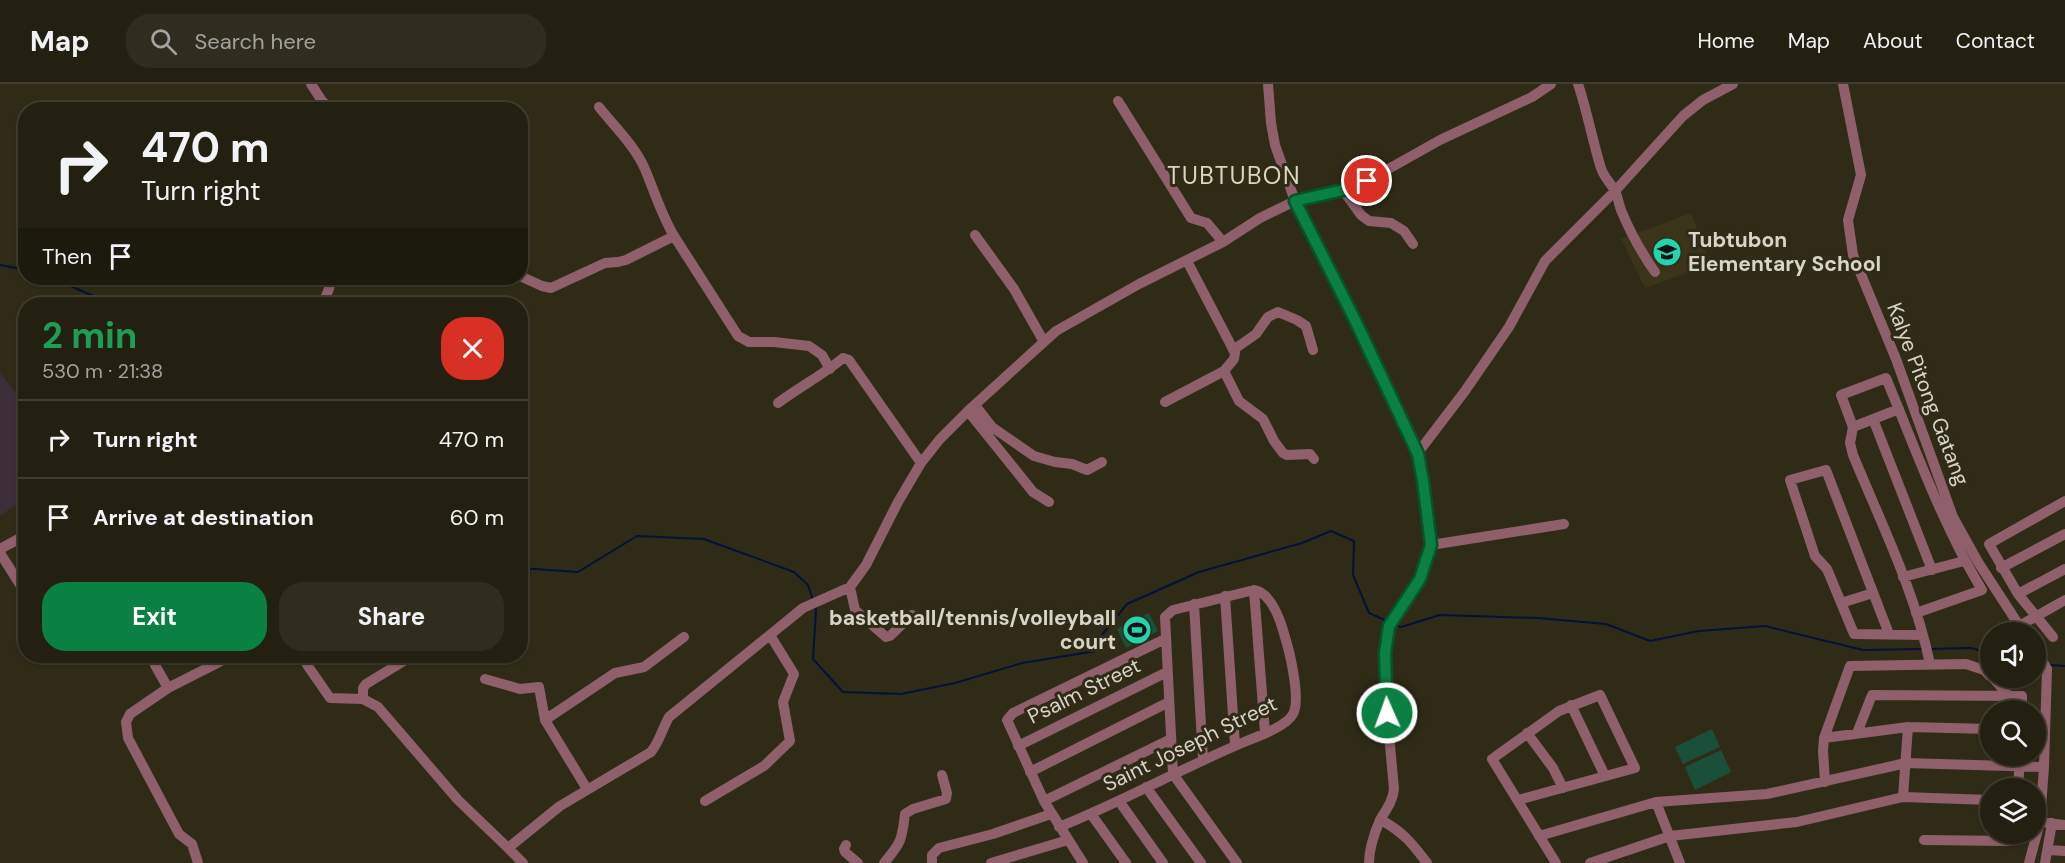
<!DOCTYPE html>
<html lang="en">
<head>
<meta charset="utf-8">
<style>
  :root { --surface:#242011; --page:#302d1f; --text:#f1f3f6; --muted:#a3a39f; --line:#413e31; --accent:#0b8043 }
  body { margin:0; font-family:"DM Sans",sans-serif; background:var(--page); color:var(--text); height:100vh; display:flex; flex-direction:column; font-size:22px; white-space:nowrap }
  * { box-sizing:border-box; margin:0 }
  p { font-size:20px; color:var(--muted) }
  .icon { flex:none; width:33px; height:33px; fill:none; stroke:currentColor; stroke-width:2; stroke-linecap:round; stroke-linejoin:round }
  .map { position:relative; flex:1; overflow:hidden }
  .sheet { position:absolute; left:18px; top:213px; width:510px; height:366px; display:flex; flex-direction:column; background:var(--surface); border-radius:24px; box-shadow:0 2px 4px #0004,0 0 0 2px var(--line) }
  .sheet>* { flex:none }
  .hud { position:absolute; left:18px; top:18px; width:510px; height:183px; border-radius:24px; box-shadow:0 2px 4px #0004,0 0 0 2px var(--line); background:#242011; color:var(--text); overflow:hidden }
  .controls { position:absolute; left:1980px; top:538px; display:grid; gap:12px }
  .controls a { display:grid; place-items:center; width:66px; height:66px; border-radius:50%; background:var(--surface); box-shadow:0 2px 4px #0004,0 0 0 2px var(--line); font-size:30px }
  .pin { position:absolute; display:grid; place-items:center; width:51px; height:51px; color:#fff; margin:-26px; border:3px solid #fff; border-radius:50%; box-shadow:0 2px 6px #0007 }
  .me { position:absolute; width:66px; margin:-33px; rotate:358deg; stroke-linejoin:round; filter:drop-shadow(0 0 4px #0008) }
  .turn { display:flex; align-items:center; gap:21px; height:126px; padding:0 24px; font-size:27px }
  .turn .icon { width:78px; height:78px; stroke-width:2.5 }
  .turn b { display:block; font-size:42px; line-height:51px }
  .then { display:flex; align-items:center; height:57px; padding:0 24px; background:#0003; gap:12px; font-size:22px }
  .round { display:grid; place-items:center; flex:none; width:63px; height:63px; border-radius:24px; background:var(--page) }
  .overview { display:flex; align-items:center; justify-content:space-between; height:102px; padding:0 24px }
  h1 { font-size:36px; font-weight:700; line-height:45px; color:#1e9e55 }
  .action { display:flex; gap:12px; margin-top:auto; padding:12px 24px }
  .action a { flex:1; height:69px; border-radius:24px; background:var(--accent); color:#fff; font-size:24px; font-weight:700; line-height:69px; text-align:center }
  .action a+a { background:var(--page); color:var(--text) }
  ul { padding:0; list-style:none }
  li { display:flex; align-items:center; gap:18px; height:78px; padding:0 24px; border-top:2px solid var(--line) }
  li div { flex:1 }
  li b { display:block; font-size:22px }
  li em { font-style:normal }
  header { display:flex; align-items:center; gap:36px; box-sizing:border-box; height:84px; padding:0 30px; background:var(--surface); border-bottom:2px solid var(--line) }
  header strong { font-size:28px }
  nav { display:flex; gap:33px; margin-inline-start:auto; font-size:21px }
  .search { width:420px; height:54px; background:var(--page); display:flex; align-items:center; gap:15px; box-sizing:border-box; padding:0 21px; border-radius:24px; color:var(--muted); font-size:22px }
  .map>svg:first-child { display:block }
  .industrial { fill:#3c2d39 }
  .built { fill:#3c341a }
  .green { fill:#1a4f3a }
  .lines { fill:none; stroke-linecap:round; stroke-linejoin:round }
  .stream { stroke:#021139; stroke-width:2 }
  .minor { stroke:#8f606c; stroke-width:10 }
  .route-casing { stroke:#07532c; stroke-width:15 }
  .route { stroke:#0b8043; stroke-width:10 }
  .labels { text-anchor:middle; stroke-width:6; stroke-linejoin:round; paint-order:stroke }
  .poi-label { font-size:21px; font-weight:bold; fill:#d8d4c8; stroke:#302b17; text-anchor:start }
  .street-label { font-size:21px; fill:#d8d4c8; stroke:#302b17 }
  .quarter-label { font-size:24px; letter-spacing:1.5px; fill:#ddd6be; stroke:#302b17 }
</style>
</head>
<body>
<header>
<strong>Map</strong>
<div class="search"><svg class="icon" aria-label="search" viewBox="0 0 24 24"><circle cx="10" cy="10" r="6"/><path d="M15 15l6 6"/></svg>Search here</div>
<nav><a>Home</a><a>Map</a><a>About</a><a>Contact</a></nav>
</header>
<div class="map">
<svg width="2065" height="779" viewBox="0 0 2065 779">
  <rect width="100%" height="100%" fill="#302b17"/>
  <path class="industrial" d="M0,289L26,321L25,414L0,432Z"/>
  <path class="built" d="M1691,129L1711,180L1645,204L1621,155Z"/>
  <path class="green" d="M1149,529L1158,547L1126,564L1117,545Z
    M1712,645L1720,663L1683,680L1675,663Z
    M1721,666L1731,688L1695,706L1685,683Z"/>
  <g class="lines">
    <path class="stream" d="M0,181L26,186
      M52,194L112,220
      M520,484L578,488L637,452L704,455L794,488L808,501L813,516
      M815,521L816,526L813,575L843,608L901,610L955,599L1022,579L1096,567L1102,551L1127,520L1199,488L1302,459L1331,447L1354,457L1353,491L1369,529L1387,537
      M1395,541L1401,543L1440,531L1538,534L1606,540L1650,557L1699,547L1765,542L1863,566L1923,565
      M1929,565L1971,564L1990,569
      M2050,581L2065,582"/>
    <path class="minor" d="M311,0L322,17L333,26
      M1268,0L1271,39L1275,61L1295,117L1354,234L1417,370L1423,397L1431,461L1420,495L1389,542L1385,569L1387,629L1394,705C1393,717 1386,726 1380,736C1374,750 1369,764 1369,779
      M1578,0C1587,27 1592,54 1600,81C1603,94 1611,98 1616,109C1618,114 1619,121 1621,126C1630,148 1641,168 1655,188
      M1843,0L1861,91L1848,136L1853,171L1896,275L1953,433L1978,478L2024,549
      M1118,17L1191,134L1207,139L1223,158
      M599,23C614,42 634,61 644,83C654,106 661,130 674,152
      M1343,106L1361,131L1369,137L1391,139L1404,147L1413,160
      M975,151L1014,205L1044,258
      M1187,177L1235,269L1234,275L1224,287L1239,317L1263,335L1274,357L1283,369L1287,371L1310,370L1314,375
      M520,192L542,202L551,204L605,179L618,178L626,176L674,152L738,252L749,258H774L809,262L822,271L830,285
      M323,220L333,194
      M1233,266L1256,250L1268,233L1278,228L1297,236L1306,242L1313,266
      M1165,318L1224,287
      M778,319C799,303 823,291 843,274L849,276L921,379
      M975,321L992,343L1034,372L1055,378L1072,380L1087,386L1102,378
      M968,327L1033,408L1049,418
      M1873,335L1932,486
      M1853,343L1899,325
      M1417,370L1465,307L1509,243L1545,177L1615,107L1683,32L1703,16L1733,0
      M1431,461L1564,440
      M0,465L26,451
      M0,469L26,510
      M2001,484L2065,450
      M1903,493L1964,477
      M850,503L855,526L886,553L890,552L912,531
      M1254,506L1265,649
      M2018,510L2065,485
      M1225,512L1235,661
      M1841,519L1873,509
      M1194,520L1203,675
      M1916,529L1982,506C1942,440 1916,366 1886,294L1841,311L1853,343L1850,359L1853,371C1881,439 1915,507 1930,580
      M2019,542L2065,516
      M1889,550L1826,386L1790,396L1815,472L1827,485L1854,550L1923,551
      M2053,553L2018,510L1989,460L2065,417
      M150,572L168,604
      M301,572L330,614L363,615L378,623L458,716L508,764
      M1993,594L2009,612
      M485,595L520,605L539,603L545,636L587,705
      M363,615V604L366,600L412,572
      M1571,621L1605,692
      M545,636L615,589L644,583L684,553
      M1527,649L1553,684L1563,704
      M1857,649L1872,611L2022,612V627
      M1824,654L1908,643L1990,645
      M1018,662L1167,588
      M1030,688L1169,618
      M1825,698L1823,667L1824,654L1850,582L1966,580L1984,586L1990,592
      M1146,703L1201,779
      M2018,705L2020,672
      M1903,713L1908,643
      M1518,716L1635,684L1600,611L1559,627L1492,675L1556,779
      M705,717L764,682L790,657L783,618L794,590L770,551
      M1044,717L1171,655
      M1119,717L1163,779
      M1656,718L1680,779
      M1091,730L1126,779
      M1381,736C1403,748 1412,759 1427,779
      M2047,739L2065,741
      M1059,743C1122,718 1180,685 1242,659C1256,653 1286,643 1293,630C1301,616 1290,569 1285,553C1281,538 1272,509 1254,506L1173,526L1165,533L1173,690L1237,779
      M1539,752L1656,718L1767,710L1906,679L2044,683
      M1924,756L2009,757L2011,750
      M846,761L844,765L845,768L858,779
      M2048,766L2065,767
      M198,779L192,760L179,750L128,654L126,638L130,630L168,604L231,572
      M523,779L508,764L560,722L651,668C660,657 662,645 669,633L803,524L850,503L866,481L898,418L921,379L940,355L968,327L1056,247L1139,200L1223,158L1260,134L1295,117L1343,106L1367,97L1440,56L1532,13L1551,0
      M884,779C901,759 902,756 905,730L913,725L946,715L947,709L942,691
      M932,779V771L939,764L993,750L1051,730
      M991,779L1068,756
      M1083,779L1044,717L1007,636L1013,629L1165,555
      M1590,779L1670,752L1797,738L1903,713L1990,716
      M2029,779L2040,738L2044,683L2047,585L2036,566
      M2045,779L2052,739"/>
  </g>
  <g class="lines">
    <g class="route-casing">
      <path id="route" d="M1367,97L1343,106L1295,117L1354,234L1418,370L1423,397L1431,461L1420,495L1389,542L1385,569L1387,629"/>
    </g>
    <use href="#route" class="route"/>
  </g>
  <defs>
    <g id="school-disc" transform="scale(1.5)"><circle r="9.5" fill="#21d5af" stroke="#302b17"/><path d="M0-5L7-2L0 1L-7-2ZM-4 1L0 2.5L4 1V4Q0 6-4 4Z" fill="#111"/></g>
    <g id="stadium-disc" transform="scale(1.5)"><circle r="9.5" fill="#21d5af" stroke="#302b17"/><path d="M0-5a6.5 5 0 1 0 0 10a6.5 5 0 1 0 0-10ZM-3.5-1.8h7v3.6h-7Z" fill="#111"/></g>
  </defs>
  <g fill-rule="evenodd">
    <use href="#school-disc" x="1667" y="168"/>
    <use href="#stadium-disc" x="1137" y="546"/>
  </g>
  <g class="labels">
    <g class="poi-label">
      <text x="1688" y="163">Tubtubon<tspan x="1688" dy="24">Elementary School</tspan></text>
      <text x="1116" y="541" text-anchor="end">basketball/tennis/volleyball<tspan x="1116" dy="24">court</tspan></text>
    </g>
    <g class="street-label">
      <text transform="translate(1928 310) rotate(69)" y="7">Kalye Pitong Gatang</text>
      <text transform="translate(1084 607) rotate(-26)" y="7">Psalm Street</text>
      <text transform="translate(1190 660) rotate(-26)" y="7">Saint Joseph Street</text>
    </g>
    <g class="quarter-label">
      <text x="1234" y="100">TUBTUBON</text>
    </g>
  </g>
</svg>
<div class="controls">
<a><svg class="icon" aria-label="sound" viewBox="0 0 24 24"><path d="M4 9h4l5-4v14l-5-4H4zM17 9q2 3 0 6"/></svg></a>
<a><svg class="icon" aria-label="search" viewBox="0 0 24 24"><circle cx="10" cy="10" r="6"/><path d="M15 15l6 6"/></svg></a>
<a><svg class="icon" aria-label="layers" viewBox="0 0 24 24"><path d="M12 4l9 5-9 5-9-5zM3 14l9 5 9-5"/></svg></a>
</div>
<div class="pin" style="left:1367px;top:97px;background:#d93025"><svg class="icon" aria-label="arrive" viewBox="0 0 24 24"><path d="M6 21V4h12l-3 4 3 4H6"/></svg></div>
<svg class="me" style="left:1387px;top:629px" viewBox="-20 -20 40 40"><circle r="17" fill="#0b8043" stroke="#fff" stroke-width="3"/><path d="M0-11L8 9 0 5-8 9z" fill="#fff"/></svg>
<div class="hud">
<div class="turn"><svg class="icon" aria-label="right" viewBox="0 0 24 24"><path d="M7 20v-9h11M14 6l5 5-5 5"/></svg><div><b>470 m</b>Turn right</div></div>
<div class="then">Then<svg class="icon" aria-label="arrive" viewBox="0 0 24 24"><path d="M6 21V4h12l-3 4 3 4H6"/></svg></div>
</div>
<section class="sheet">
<div class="overview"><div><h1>2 min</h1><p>530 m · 21:38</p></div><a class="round" style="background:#d93025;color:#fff"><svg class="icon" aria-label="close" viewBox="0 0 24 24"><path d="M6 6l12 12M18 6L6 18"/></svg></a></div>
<ul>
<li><svg class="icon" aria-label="right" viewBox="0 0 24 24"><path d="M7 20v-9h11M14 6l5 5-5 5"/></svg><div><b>Turn right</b></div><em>470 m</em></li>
<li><svg class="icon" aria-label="arrive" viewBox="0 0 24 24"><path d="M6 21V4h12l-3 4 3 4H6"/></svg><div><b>Arrive at destination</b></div><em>60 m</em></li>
</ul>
<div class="action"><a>Exit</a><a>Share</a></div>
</section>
</div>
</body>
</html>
